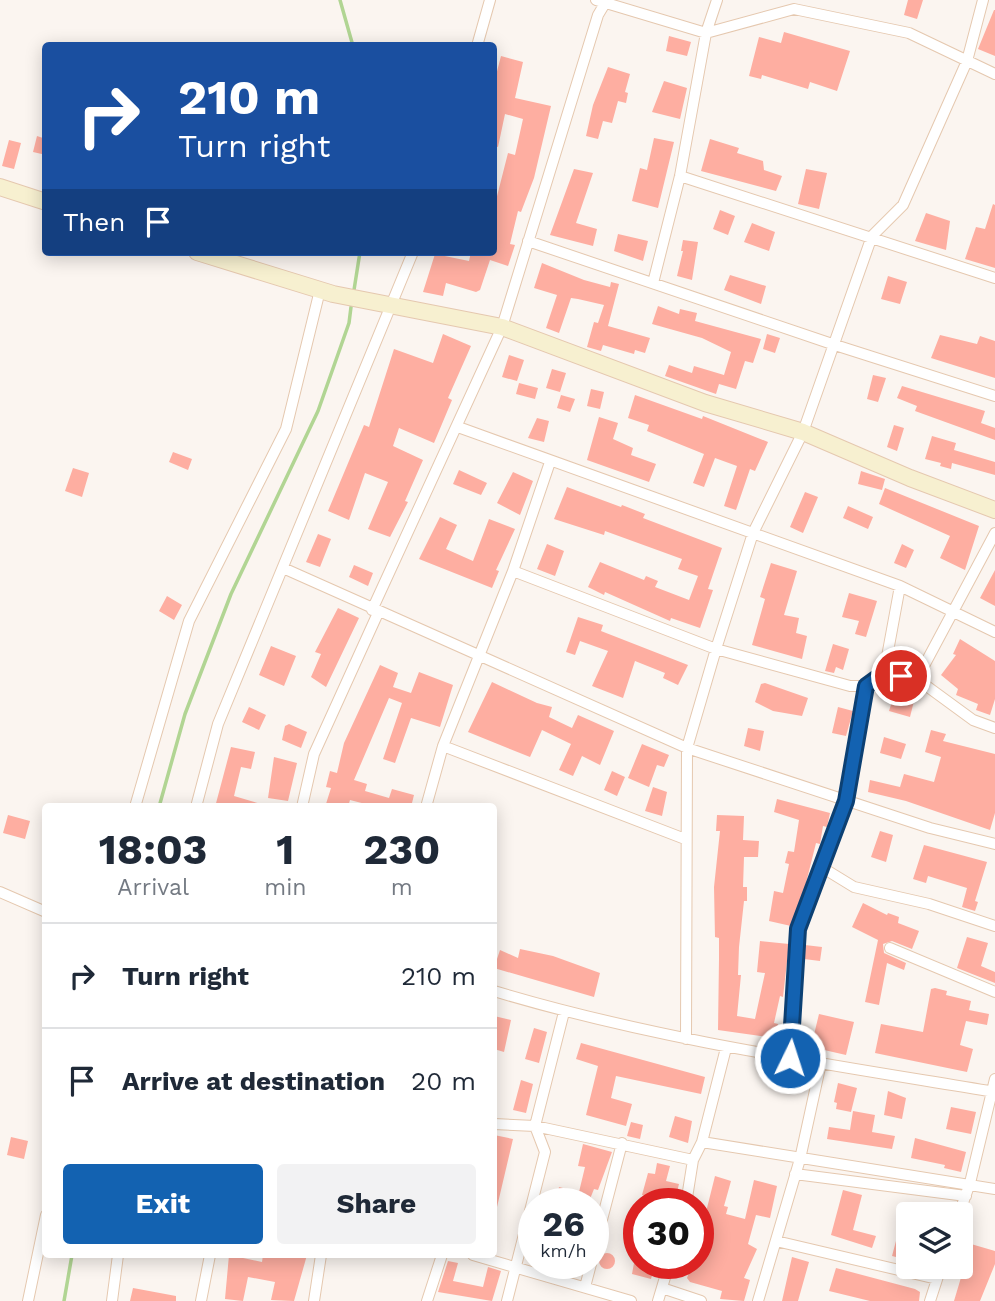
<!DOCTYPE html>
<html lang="en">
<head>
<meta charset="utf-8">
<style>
  :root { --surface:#fff; --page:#f2f2f3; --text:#1f2937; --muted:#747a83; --line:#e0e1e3; --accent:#1362b1 }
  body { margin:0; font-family:"Work Sans",sans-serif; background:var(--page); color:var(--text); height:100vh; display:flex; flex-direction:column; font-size:26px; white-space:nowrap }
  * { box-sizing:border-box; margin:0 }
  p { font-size:23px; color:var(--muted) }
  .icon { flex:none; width:38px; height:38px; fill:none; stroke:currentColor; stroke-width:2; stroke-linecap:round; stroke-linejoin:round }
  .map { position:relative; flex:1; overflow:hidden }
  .details { position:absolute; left:42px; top:803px; width:455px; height:455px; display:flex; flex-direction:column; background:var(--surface); border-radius:7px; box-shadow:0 4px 18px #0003 }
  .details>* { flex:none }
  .top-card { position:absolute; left:42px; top:42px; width:455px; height:214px; border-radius:7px; box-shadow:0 4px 18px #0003; background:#1a4fa0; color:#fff; overflow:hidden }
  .tools { position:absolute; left:896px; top:1202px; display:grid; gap:14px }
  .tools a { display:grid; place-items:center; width:77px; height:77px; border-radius:7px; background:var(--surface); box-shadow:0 4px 18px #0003; font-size:35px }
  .speed { position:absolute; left:518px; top:1188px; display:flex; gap:14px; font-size:35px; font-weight:700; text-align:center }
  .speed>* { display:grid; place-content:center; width:91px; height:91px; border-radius:50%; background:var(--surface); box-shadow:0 4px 18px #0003; line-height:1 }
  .speed small { font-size:18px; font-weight:400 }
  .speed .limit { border:10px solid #d22; background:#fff; color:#111 }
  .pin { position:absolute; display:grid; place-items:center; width:60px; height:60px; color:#fff; margin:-30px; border:4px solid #fff; border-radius:50%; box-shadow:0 2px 7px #0007 }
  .me { position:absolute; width:77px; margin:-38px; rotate:4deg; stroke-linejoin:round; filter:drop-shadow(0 0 5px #0008) }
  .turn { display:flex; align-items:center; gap:24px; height:147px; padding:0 21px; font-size:32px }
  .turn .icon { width:91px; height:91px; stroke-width:2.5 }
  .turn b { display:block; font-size:49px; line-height:60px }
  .then { display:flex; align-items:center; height:66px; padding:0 21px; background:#0003; gap:14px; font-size:26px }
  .eta { display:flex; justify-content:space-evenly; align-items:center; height:119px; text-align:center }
  .eta b { font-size:42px; font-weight:700; line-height:49px }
  .primary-button { display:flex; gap:14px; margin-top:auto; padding:14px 21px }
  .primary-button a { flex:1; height:80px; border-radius:7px; background:var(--accent); color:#fff; font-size:28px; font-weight:700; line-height:80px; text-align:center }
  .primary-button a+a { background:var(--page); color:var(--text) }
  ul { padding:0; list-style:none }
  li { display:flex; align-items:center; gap:21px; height:105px; padding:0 21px; border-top:2px solid var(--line) }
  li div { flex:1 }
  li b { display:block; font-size:26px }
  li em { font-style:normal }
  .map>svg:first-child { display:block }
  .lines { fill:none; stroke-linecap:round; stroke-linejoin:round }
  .stream { stroke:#b1d593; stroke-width:3.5 }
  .building { fill:#feaea1 }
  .street-casing { stroke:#e5c8af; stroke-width:12 }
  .secondary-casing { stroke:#e5c8af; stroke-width:18 }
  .street { stroke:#fff; stroke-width:10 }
  .secondary { stroke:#f7f0d0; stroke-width:16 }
  .route-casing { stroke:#0c4073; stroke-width:18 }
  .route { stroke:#1362b1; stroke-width:12 }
</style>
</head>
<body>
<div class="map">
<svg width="995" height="1301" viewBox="0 0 995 1301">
  <rect width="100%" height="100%" fill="#fbf5f0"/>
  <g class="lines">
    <path class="stream" d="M340,0L353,46
      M354,290L360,252
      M159,807L185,714L231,594L318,411L349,323L351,307
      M64,1301L72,1255"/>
  </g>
  <path class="building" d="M908,0H923L917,19L904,15Z
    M994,10H995V56L978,49Z
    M784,32L850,51L837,91L810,82L808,89L762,75L761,79L749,76L759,37L781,43Z
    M669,36L691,42L687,56L666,51Z
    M501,56L523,62L515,98L551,106L534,178L521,212L518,211L510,244L515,245L508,266L490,260L480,290L476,292L446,283L443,296L423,292L435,254L469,261L471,252H494V208L508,153L515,155L523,119L505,114L498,147L494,146V83Z
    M608,67L630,74L625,92L628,93L626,103L618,101L612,123L603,121L598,139L586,136L593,105Z
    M664,81L687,88L680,119L652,112Z
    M37,136L46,139V155L33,152Z
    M654,138L674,142L658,208L632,201L640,168L647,170Z
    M710,139L739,148L737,153L763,161L764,170L782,176L776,191L701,171Z
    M9,140L21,143L14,169L2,166Z
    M574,169L593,173L576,223L597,229L593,246L550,235Z
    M806,169L827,173L819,209L798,204Z
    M993,204L995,205V268L965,259L976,227L985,229Z
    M720,210L735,216L728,235L713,229Z
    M926,213L950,221L946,250L915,241Z
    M752,223L775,232L769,251L744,242Z
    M618,234L648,241L643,261L614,251Z
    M683,240L698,242L692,280L677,276L683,251H681Z
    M542,263L584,280L610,287L611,282L619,284L608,326L650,338L645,353L635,350L634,354L603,345L601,351L587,347L594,322L598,323L604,305L578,299L571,298L559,333L546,328L557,295L534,288Z
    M730,275L766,286L761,304L724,290Z
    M888,276L907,282L900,304L881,299Z
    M658,306L679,314L680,309L697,313L695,321L761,339L753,363L745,361L736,389L719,384L716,394L665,376L669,365L692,373L694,366L724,375L731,352L702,338L652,324Z
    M443,334L471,346L448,398L452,400L434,443L399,428L393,446L423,460L405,501L408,502L390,537L368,529L388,482L365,473L349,520L328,511L364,425L369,427L394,349L433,363Z
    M767,334L780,338L775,353L763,349Z
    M940,335L977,344L980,336L995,341V378L931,358Z
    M509,355L524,360L517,381L502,377Z
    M552,369L566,373L560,392L546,388Z
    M873,375L886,378L878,402L867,399Z
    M519,383L538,388L535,399L516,394Z
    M902,386L985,411L981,423L995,428V440L915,411L917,406L897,398Z
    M591,389L604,392L600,409L587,406Z
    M561,395L575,399L570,412L557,408Z
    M635,395L702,419L703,416L768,442L755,471L750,469L736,510L724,506L737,466L715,458L704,487L693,483L704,454L647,431L649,425L628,418Z
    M599,417L618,423L613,439L633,448L631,455L656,464L649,482L587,460Z
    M537,418L549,421L544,442L528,438Z
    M894,425L904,428L897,451L887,447Z
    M932,436L956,443L954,450L995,462V475L952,463L951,469L940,466L941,463L925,459Z
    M173,452L192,459L188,470L169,462Z
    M73,468L89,473L82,497L65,491Z
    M459,470L487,483L481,495L453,484Z
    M861,471L885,479L882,490L858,484Z
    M513,472L533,481L520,515L497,503Z
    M567,487L621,507L622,505L645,514L643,518L722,548L708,589L713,590L700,628L671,618L670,621L605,592L604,595L588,587L600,562L644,580L646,576L658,581L655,587L689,600L698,576L678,569L682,559L605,531L604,535L554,519Z
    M885,488L979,526L965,570L940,558L950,536L879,504Z
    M805,492L818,497L803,533L790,527Z
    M848,506L873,517L868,529L843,518Z
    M440,517L457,525L446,549L473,561L489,519L515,529L496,570L499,571L492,588L419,559Z
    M318,534L331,539L320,567L306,562Z
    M547,544L564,551L555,576L537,569Z
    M902,544L914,550L906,568L894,563Z
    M771,563L797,571L784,615L799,618L796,633L807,636L802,659L752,645L765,599L760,597Z
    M354,565L373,573L368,586L349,577Z
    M995,570V606L980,598Z
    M849,593L877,601L866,637L855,634L859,621L842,617Z
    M167,596L182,605L174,620L159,611Z
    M338,608L359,618L326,687L311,677L321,654L315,652Z
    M578,617L603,625L601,631L688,665L678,685L663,678L665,673L635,661L623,698L592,686L608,651L580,641L575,655L566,652Z
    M960,639L995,661V699L990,715L976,710L978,704L956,695L958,689L941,675L956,655L953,654Z
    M833,644L849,649L843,670L836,667L834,673L825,671Z
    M271,646L296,656L284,686L259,675Z
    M380,665L398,673L393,687L411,693L419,672L453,685L440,727L411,718L395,763L383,759L402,703L389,698L354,780L367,784L365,791L389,798L392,789L414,795L411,807H377L350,800L348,807H325L331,788L326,787L330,771L337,773L344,743Z
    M492,682L537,703L552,707L549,717L572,728L578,715L614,731L600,765L582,756L573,776L559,770L571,744L542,730L530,757L468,732Z
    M765,683L808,698L802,716L773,711L755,702L761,684Z
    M894,695L914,701L910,717L889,711Z
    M249,707L266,715L259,730L242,722Z
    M838,707L853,711L846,736L832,733Z
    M289,724L307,732L301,748L282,740L285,726Z
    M748,728L764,731L760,751L744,746Z
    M931,730L946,734L943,741L995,754V813L990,830L906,801L868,792L870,780L900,787L904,774L934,782L941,757L925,752Z
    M884,737L906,744L901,759L880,753Z
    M642,744L669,755L664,767L657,765L649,787L628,778Z
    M231,747L255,752L251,769L241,767L234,796L261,804V807H215Z
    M274,757L297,763L288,801L268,798Z
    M612,771L625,777L617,796L604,790Z
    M653,787L667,792L662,816L645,811Z
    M777,799L830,813L827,827L823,826L820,844L816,843L805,887L791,926L769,921L774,891L783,893L789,864L785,863L788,851L794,852L799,820L774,812Z
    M8,815L30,821L25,839L3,833Z
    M717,815L744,816L743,840L759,841L758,857H744L743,887H747V901H744L739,947L738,975H741L737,1016L755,1019L765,973L757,972L760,941L789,944L783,997L780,996L774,1023L778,1024L775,1038L718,1030L719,959V938L715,937L714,887L720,831H716Z
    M880,831L893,835L886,862L871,857Z
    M924,845L987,862L975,901L978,902L975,911L962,907L967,888L928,876L926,883L913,879Z
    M863,903L887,915L888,913L899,917L898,923L919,931L912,949L892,941L883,944L884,953L906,963L904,970L887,963L879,1005L865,1002L878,940L852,927Z
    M967,937L988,943L981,966L995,972V983L957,968Z
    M805,945L822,947L820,961L804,959Z
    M520,949L553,956L600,973L594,997L494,968L500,950L518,958Z
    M935,988L947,991L946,995L971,1001L969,1010L989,1014L987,1025L966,1021L960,1045L973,1049L967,1072L875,1053L881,1024L923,1032L931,989Z
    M819,1014L854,1022L846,1055L811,1047Z
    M494,1016L511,1020L504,1052L494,1049Z
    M534,1028L547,1032L539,1063L525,1059Z
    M581,1043L705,1077L701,1094L616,1076L611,1098L632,1104L626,1126L586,1115L598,1066L576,1059Z
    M521,1080L533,1084L526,1113L513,1110Z
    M838,1083L857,1088L851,1112L836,1109L837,1103L834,1102Z
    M888,1091L906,1098L902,1119L884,1115Z
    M951,1107L976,1112L971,1134L946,1129Z
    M853,1111L875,1115L872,1132L895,1136L892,1149L827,1139L829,1127L850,1130Z
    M675,1116L692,1121L688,1143L669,1137Z
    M631,1122L643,1125L640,1139L627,1136Z
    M494,1135L513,1139L497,1207L494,1206Z
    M11,1137L28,1141L24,1159L7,1155Z
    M915,1138L966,1152L961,1172L944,1168L945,1165L911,1158Z
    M583,1144L612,1152L598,1190L594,1189L588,1204L556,1201L559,1187L579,1192L585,1167L578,1166Z
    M657,1163L670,1166L666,1181L679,1184L676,1196L664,1193L662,1199L642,1195L648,1173L655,1174Z
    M715,1176L731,1181L724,1206L728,1207L726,1214L745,1219L754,1180L777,1186L770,1218L756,1215L748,1244L757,1249L744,1278L750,1280L744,1301L720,1299L722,1291L690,1282L687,1278L692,1264H698V1244Z
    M843,1190L862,1195L853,1230L876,1236L872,1248L831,1235Z
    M905,1207L908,1208V1260L892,1256Z
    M971,1244L995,1251V1264L980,1301H954Z
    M599 1261a8 8 0 1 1 16 0a8 8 0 1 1-16 0Z
    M229,1255L262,1262L263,1255H307L294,1301L271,1300L275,1282L248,1277L243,1301L225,1299Z
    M792,1257L809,1262L798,1301H782Z
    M448,1261L458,1263L453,1281L483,1287L488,1267L501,1271L492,1301L438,1292Z
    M634,1263L654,1268L651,1279L632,1274Z
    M836,1268L915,1289L920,1292L919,1301H870L829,1291Z
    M133,1288L176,1296V1301H130Z"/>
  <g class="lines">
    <g class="street-casing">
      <path id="street" d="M596,0L706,33L794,9L909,33L995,74
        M477,46L490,0
        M680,176L995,278
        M528,241L835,345L995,396
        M653,283L680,176L706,33L717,0
        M458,427L900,586L995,632
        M283,568L687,748L930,828L995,844
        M513,571L716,649L850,686H866L884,673L917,679L973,720L995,728
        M372,610L502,327L598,15L607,0
        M884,673L900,586
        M917,679L995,533
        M443,746L685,839
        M135,807L189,621L286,429L320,290
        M196,807L218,724L413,252
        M302,807L314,754L378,613
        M426,807L443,746L513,571L550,462
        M823,868L854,887L929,904L995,926
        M0,892L46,912
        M890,948L995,992
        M494,991C657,1040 827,1064 995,1092
        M686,1039L687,748L716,649L753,533L803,432L872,236L903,205L967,61L983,0
        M790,1058L798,929L846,801L866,686
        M494,1124L535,1126L693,1160
        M702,1142L995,1189
        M795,1174L966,1196
        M686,1204L693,1160L702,1142L726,1048
        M959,1214L970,1183L995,1079
        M776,1241L937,1279
        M593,1254L622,1143
        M473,1255L631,1301
        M585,1287L591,1264
        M662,1288L701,1301
        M28,1301L46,1215
        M112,1301L118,1255
        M201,1301L210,1255
        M314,1301L321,1255
        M427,1301L442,1255
        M507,1301L545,1152L535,1126L564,1012
        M658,1301L669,1264
        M758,1301L800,1159L821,1063
        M930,1301L941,1267"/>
    </g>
    <g class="secondary-casing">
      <path id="secondary" d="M0,187L46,202
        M197,252L333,294L502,327L705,403L803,432L910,478L995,510"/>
    </g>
    <use href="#street" class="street"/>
    <use href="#secondary" class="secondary"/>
  </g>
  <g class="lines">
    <g class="route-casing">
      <path id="route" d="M790,1058L798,929L846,801L866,686L884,673L901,676"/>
    </g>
    <use href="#route" class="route"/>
  </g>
</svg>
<div class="tools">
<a><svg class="icon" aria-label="layers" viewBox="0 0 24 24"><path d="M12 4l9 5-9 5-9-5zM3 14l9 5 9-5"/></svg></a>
</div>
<div class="speed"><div>26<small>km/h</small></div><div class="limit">30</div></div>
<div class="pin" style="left:901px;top:676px;background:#d93025"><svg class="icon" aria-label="arrive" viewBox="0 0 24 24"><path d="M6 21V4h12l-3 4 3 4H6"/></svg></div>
<svg class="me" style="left:790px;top:1058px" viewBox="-20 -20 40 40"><circle r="17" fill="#1362b1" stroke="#fff" stroke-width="3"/><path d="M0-11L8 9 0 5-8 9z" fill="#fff"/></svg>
<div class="top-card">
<div class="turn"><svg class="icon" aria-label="right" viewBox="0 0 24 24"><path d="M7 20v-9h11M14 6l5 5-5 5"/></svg><div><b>210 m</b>Turn right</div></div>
<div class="then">Then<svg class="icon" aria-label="arrive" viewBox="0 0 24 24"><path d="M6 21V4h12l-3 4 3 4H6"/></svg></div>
</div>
<section class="details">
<div class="eta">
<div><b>18:03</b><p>Arrival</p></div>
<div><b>1</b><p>min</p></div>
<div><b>230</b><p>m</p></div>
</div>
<ul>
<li><svg class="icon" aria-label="right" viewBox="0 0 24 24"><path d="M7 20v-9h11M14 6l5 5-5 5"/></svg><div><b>Turn right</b></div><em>210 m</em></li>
<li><svg class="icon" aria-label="arrive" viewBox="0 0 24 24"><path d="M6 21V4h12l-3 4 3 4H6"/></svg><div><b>Arrive at destination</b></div><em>20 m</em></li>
</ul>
<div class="primary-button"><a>Exit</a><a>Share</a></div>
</section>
</div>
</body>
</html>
